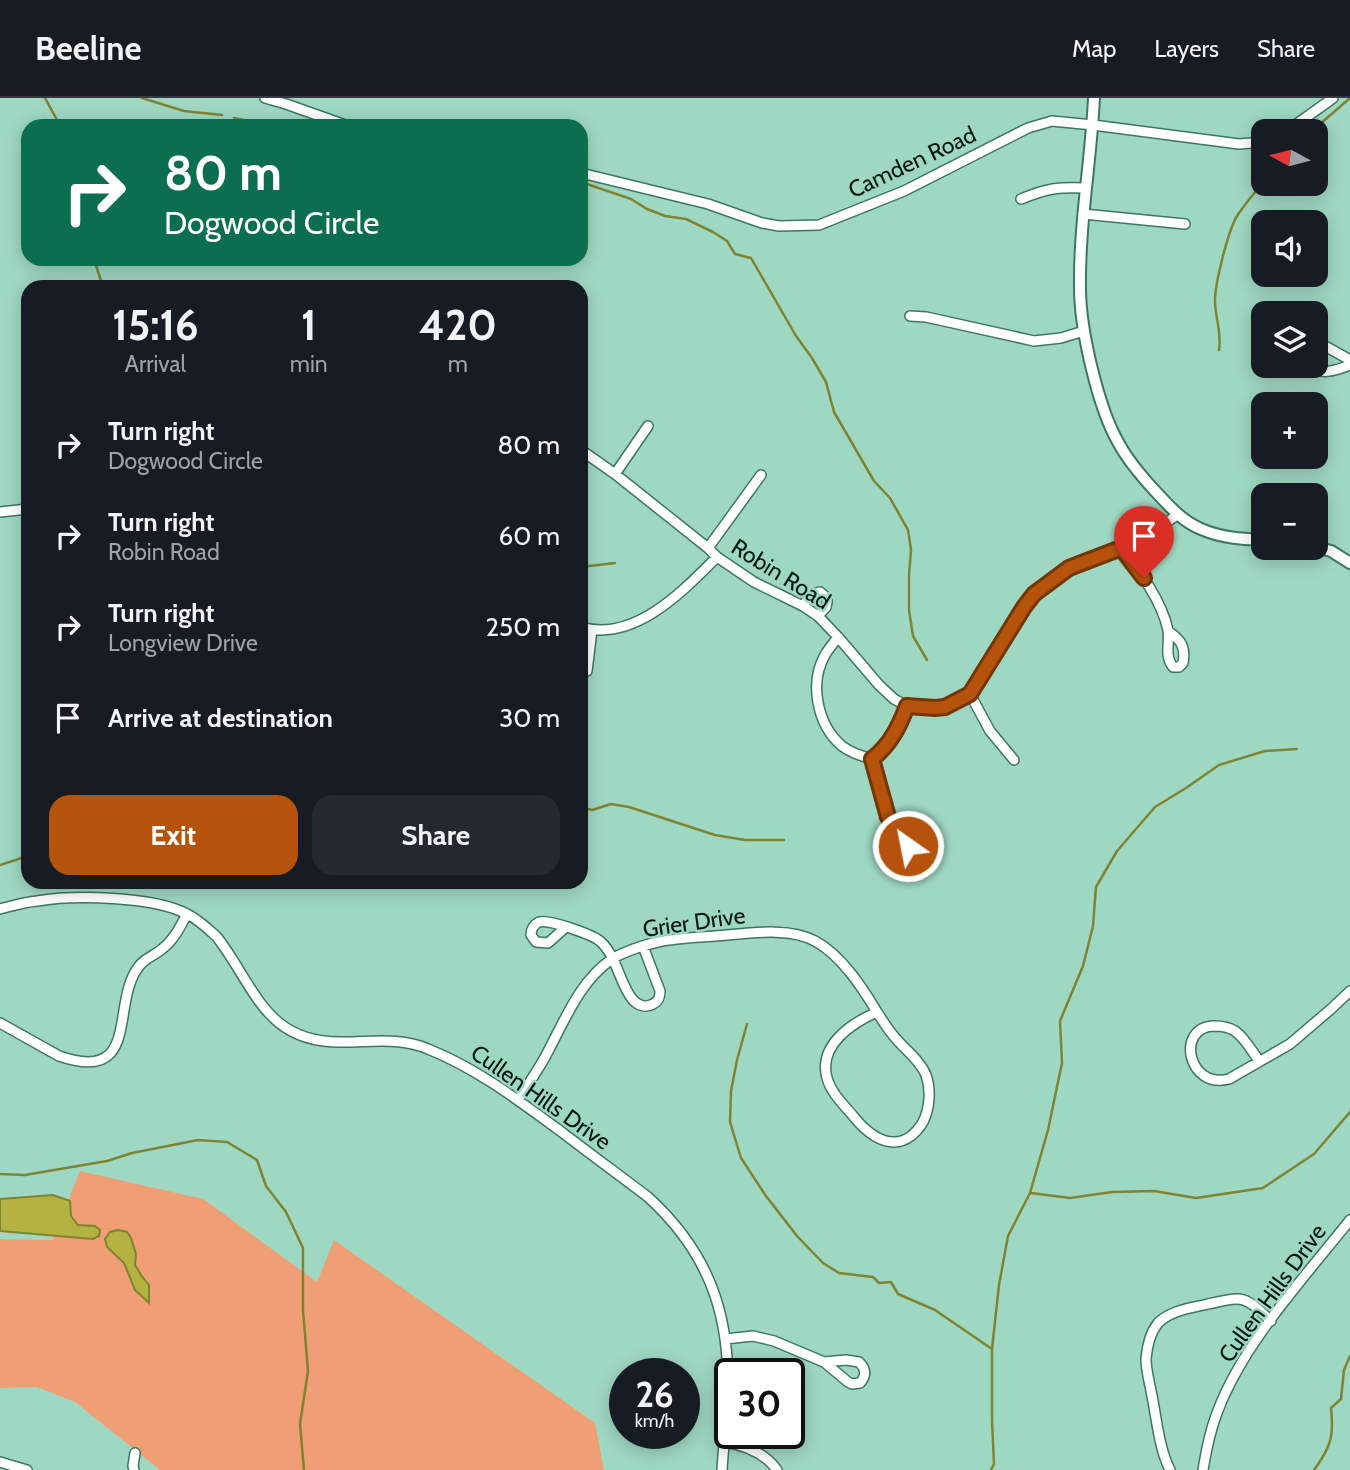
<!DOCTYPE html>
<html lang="en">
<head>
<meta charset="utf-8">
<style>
  :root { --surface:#171b24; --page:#242831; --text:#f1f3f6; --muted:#9ea1a6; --line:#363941; --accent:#b45309 }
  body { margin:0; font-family:Cabin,sans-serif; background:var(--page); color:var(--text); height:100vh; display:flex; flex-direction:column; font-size:26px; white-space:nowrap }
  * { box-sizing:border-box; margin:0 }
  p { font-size:23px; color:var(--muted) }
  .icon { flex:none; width:38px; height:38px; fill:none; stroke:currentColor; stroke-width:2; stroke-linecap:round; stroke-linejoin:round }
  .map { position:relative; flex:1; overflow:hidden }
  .sheet { position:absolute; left:21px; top:182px; width:567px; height:609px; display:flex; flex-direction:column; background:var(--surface); border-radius:21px; box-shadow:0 4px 18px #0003 }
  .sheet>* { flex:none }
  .top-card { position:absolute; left:21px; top:21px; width:567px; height:147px; border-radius:21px; box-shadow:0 4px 18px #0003; background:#0b6e4f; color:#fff; overflow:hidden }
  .needle { width:46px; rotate:277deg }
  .tools { position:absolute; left:1251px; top:21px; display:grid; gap:14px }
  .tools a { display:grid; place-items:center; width:77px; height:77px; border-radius:14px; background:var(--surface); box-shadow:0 4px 18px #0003; font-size:35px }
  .speed { position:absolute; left:609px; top:1260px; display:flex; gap:14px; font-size:35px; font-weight:700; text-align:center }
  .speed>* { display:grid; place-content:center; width:91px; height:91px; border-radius:50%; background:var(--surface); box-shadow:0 4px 18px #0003; line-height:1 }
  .speed small { font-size:18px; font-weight:400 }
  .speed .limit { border:4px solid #111; border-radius:10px; background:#fff; color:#111 }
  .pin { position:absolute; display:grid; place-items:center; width:60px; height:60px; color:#fff; margin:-72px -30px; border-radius:50% 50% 50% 0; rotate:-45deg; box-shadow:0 0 7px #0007 }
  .pin .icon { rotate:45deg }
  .me { position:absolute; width:77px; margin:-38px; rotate:327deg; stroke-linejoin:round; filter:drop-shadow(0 0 5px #0008) }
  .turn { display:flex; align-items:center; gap:24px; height:147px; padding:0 28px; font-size:32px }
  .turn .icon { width:91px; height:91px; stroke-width:2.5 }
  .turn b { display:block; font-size:49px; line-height:60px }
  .eta { display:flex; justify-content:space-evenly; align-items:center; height:119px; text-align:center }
  .eta b { font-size:42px; font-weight:800; line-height:49px }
  .action { display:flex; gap:14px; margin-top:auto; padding:14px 28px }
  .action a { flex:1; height:80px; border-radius:21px; background:var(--accent); color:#fff; font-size:28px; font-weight:800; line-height:80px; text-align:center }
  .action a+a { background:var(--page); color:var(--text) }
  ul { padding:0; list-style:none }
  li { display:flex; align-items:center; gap:21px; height:91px; padding:0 28px }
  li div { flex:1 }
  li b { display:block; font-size:26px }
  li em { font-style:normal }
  header { display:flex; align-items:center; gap:42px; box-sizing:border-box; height:98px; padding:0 35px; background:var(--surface); border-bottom:2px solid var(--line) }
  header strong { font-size:33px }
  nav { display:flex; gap:38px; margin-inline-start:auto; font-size:24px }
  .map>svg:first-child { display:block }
  .green { fill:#f09f75 }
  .water { fill:#b4b241; stroke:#7f8432; stroke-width:2 }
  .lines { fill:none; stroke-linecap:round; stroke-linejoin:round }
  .stream { stroke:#7f8432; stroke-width:2.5 }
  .minor-casing { stroke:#3f7662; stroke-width:12 }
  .major-casing { stroke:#3f7662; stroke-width:14 }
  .minor { stroke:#fff; stroke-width:9 }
  .major { stroke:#fff; stroke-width:10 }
  .route-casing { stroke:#753606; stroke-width:18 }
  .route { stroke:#b45309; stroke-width:12 }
  .labels { text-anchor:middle; stroke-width:5; stroke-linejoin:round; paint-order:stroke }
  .street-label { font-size:23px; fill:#021710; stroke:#9fd8c2 }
</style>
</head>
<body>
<header>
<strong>Beeline</strong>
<nav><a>Map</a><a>Layers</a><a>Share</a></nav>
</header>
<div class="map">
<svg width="1350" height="1372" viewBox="0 0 1350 1372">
  <rect width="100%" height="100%" fill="#9fd8c2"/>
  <path class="green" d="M80,1073L203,1101L317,1184L334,1142L595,1325L604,1372H160L75,1304L37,1289L0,1290V1141L52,1142Z"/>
  <path class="water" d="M53,1097L70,1103L71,1118L78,1127L95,1128L100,1132L99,1138L93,1141L0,1133V1101Z
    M118,1132L127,1134L131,1140L136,1156L135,1167L141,1177L149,1187V1205L135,1192L124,1165L107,1149L105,1141L110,1134Z"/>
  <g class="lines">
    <path class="stream" d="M45,0L57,22L59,28
      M142,0L184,13L222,17
      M234,20L272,28
      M1312,33L1350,0
      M581,84L631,101L647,111L665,118L686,121L713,134L727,143L735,156L751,160L796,238L812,260L826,284L834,314L874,383L890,400L908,432L911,452L909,477V512L913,538L927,562
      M94,161L103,189
      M1219,252C1222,235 1215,219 1215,203C1215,185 1228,133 1237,118C1245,106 1254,95 1264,84
      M581,469L615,465
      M581,709L592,712L611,706L629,709L715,737L745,742H784
      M0,767L28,758
      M747,926L737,962L731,993L730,1024L741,1060L766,1098L797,1138L823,1165L839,1175L873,1179L879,1185L891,1184L898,1196L935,1212L992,1251
      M0,1076L25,1077L107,1063L132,1055L198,1042L227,1044L257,1062L266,1088L286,1114L303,1150V1212L308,1273L300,1326L304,1372
      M1031,1095L1070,1100L1112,1094L1154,1093L1196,1100L1263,1090L1314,1056L1350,1014
      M991,1372L994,1366L992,1323V1251L999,1187L1008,1138L1030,1095L1048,1032L1062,965L1060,923L1083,868L1093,828L1096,789L1117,753L1155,709L1186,690L1219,667L1265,653L1297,651
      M1314,1372C1331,1349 1334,1338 1331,1310L1341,1301L1344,1272L1350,1258"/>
    <g class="minor-casing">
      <path id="minor" d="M265,0L286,6L348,28
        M1287,33L1333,0
        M581,75L708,106L762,125L779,128L819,127L904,93L1028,30L1052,23L1093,27L1239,46L1264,44
        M1021,101C1048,90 1057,89 1086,90
        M1083,116L1185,126
        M910,218L926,219L1034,243L1061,240L1084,233
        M1316,250L1325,248L1350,262
        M1310,268C1321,278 1337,272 1350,267
        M581,352L615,376L708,450L717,459L754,484L803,508L818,518L838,539L879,587L894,601L907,608L935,610L945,609L970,596L1024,509C1036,494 1052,479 1069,469C1085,461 1104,457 1121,450C1141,442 1160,430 1177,417
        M615,376L648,328
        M0,414L28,411
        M708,450L761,377
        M1121,450C1140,474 1161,501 1168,532C1170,545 1164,558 1173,569H1179L1183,565C1186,549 1181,542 1168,533
        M803,508C808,500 811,496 820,494L827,500V504L826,509L818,518
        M581,529C634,545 683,493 717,459
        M838,539C834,545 829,550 825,557C809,585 817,627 842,648C851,655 861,658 872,661C890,647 899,629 907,608
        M587,573L592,532
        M970,596L990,633L1014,662
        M872,661L888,719L908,749
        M0,811C12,808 24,804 37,803C74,797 153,798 187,816C198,821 208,831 217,839C256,890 265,946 344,944C372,944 401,939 428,951C476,970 518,1002 559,1032C589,1055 619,1077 648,1099C716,1161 733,1229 727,1318C725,1336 723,1354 722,1372
        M566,829L548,845L536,844L531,837C531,831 533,827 539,824C549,821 594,837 601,844C617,859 620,887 633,902C639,908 646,910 653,906C659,903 660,899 660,893L643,848
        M877,914C884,925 890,935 899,944C908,954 921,964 926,977C931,991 930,1010 923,1024C917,1034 907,1044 894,1044C878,1044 863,1030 854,1019C844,1007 831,995 827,980C818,947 852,925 877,914Z
        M0,925L59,958C143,987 109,903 140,867C146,860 155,857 162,851C174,842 180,829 187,816
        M1259,963C1252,953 1245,940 1235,933C1229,929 1221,928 1214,928C1175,929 1188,992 1229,981L1290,946L1331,911L1350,893
        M518,1002C527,988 536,975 544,961C563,927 578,884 612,861C625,853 647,846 662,843C679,840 698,839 715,838C745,836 788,828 815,843C841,857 862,889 877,914
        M725,1241L753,1238L774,1243L824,1264L848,1284L852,1286L860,1285C867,1277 866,1271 859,1264L846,1262L824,1264
        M724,1344C745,1347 764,1354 777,1372
        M0,1364L27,1372
        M134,1372L133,1368L135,1355
        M1170,1372C1159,1350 1157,1323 1152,1298C1150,1286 1146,1273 1146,1261C1147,1249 1150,1235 1158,1225C1171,1212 1192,1210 1208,1206C1245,1198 1243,1197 1271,1223
        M1203,1372C1206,1353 1210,1333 1217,1315C1243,1245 1304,1180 1350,1122"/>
    </g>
    <g class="major-casing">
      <path id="major" d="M1094,0C1091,63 1079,127 1080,190C1080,231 1098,309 1118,344C1128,363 1142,379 1156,394C1170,409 1182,423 1201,431C1221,440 1243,441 1264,442
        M1316,449L1331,453L1350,465"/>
    </g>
    <use href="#minor" class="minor"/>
    <use href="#major" class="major"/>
  </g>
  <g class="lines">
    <g class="route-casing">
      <path id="route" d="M908,748L888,719L872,661C890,647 899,629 907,608L935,610L945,609L970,596L1024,509L1034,496L1069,470L1121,450L1144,480"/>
    </g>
    <use href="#route" class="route"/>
  </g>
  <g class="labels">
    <g class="street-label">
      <text transform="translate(912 64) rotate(-25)" y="8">Camden Road</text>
      <text transform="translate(781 476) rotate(32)" y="8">Robin Road</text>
      <text transform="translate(694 824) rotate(-8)" y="8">Grier Drive</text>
      <text transform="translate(541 999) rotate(35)" y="8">Cullen Hills Drive</text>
      <text transform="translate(1272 1195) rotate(-54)" y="8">Cullen Hills Drive</text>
    </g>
  </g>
</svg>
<div class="tools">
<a><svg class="needle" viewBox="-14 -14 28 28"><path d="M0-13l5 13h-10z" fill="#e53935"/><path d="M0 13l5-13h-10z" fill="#9ea1a6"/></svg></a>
<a><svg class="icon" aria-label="sound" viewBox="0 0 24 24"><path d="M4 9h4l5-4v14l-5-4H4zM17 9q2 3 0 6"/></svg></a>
<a><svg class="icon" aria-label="layers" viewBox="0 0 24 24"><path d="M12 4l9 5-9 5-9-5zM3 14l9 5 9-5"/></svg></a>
<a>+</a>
<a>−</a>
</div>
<div class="speed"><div>26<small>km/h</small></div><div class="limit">30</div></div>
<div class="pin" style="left:1144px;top:480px;background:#d93025"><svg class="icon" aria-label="arrive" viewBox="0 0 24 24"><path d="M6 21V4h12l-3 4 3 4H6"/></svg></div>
<svg class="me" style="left:908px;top:748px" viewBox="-20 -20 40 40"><circle r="17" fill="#b45309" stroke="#fff" stroke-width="3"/><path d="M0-11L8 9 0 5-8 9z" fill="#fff"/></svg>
<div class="top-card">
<div class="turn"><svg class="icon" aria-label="right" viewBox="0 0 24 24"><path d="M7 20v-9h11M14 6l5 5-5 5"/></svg><div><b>80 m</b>Dogwood Circle</div></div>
</div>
<section class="sheet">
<div class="eta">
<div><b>15:16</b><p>Arrival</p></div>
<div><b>1</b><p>min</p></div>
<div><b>420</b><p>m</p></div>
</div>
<ul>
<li><svg class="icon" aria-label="right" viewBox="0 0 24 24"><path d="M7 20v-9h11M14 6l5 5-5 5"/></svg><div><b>Turn right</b><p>Dogwood Circle</p></div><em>80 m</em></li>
<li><svg class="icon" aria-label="right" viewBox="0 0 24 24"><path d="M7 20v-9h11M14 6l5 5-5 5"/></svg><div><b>Turn right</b><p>Robin Road</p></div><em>60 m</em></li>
<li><svg class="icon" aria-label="right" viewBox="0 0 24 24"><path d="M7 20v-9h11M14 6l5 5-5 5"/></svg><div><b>Turn right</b><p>Longview Drive</p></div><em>250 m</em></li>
<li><svg class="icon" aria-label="arrive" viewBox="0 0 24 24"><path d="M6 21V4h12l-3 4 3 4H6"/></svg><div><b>Arrive at destination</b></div><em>30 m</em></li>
</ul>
<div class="action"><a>Exit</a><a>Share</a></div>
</section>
</div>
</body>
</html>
